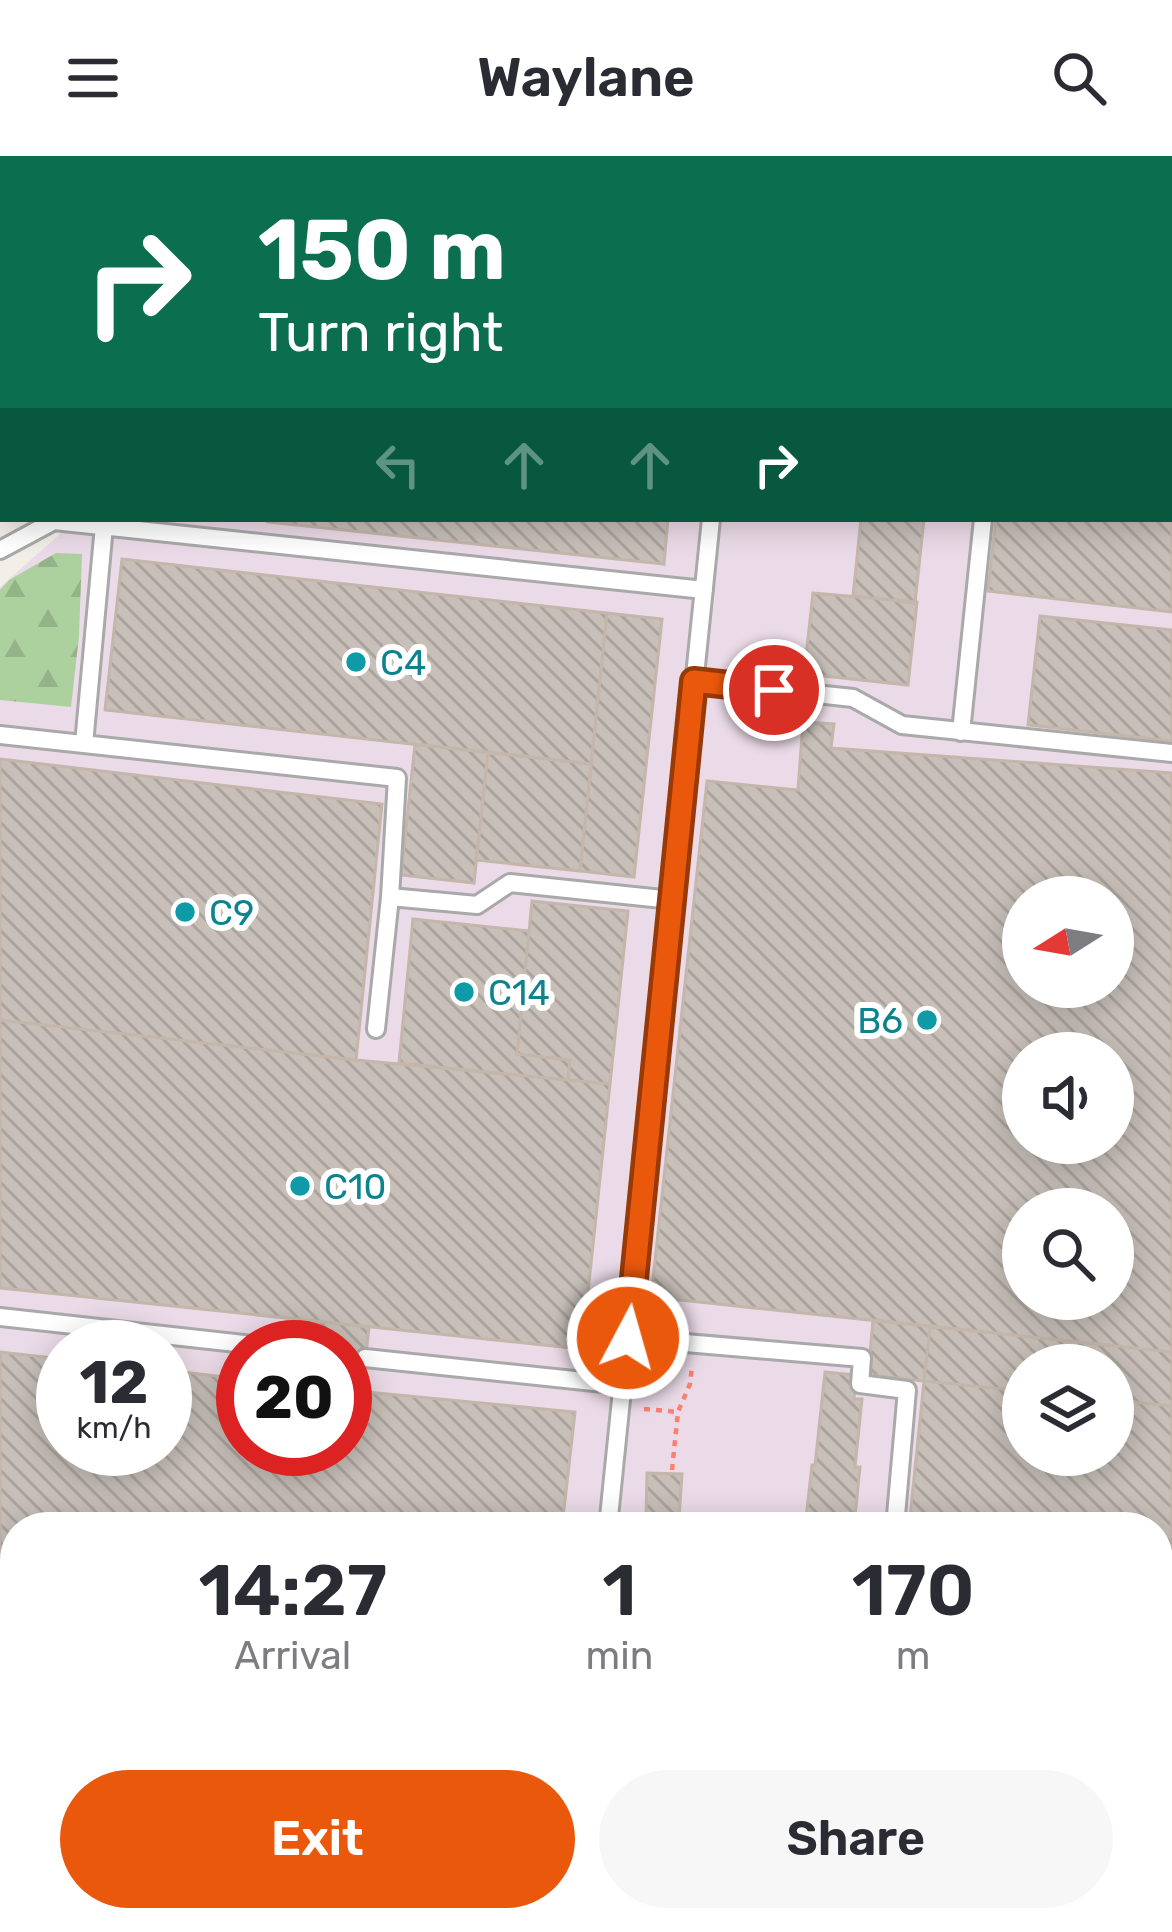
<!DOCTYPE html>
<html lang="en">
<head>
<meta charset="utf-8">
<style>
  :root { --surface:#fff; --page:#f7f7f7; --text:#2b2b33; --muted:#7c7c81; --accent:#ea580c }
  body { margin:0; font-family:Rubik,sans-serif; background:var(--page); color:var(--text); height:100vh; display:flex; flex-direction:column; font-size:45px; white-space:nowrap }
  * { box-sizing:border-box; margin:0 }
  p { font-size:39px; color:var(--muted) }
  .icon { flex:none; width:66px; height:66px; fill:none; stroke:currentColor; stroke-width:2; stroke-linecap:round; stroke-linejoin:round }
  .map { position:relative; flex:1; overflow:hidden }
  .panel { position:absolute; left:0px; top:1356px; width:1173px; height:420px; display:flex; flex-direction:column; background:var(--surface); border-radius:48px 48px 0 0; box-shadow:0 6px 30px #0003 }
  .panel>* { flex:none }
  .banner { position:absolute; left:0px; top:0px; width:1173px; height:366px; box-shadow:0 6px 30px #0003; background:#0b6e4f; color:#fff; overflow:hidden }
  .needle { width:78px; rotate:259deg }
  .tools { position:absolute; left:1002px; top:720px; display:grid; gap:24px }
  .tools a { display:grid; place-items:center; width:132px; height:132px; border-radius:50%; background:var(--surface); box-shadow:0 6px 30px #0003; font-size:60px }
  .speed { position:absolute; left:36px; top:1164px; display:flex; gap:24px; font-size:60px; font-weight:700; text-align:center }
  .speed>* { display:grid; place-content:center; width:156px; height:156px; border-radius:50%; background:var(--surface); box-shadow:0 6px 30px #0003; line-height:1 }
  .speed small { font-size:30px; font-weight:400 }
  .speed .limit { border:18px solid #d22; background:#fff; color:#111 }
  .pin { position:absolute; display:grid; place-items:center; width:102px; height:102px; color:#fff; margin:-51px; border:6px solid #fff; border-radius:50%; box-shadow:0 3px 12px #0007 }
  .me { position:absolute; width:132px; margin:-66px; rotate:6deg; stroke-linejoin:round; filter:drop-shadow(0 0 9px #0008) }
  .turn { display:flex; align-items:center; gap:42px; height:252px; padding:0 60px; font-size:54px }
  .turn .icon { width:156px; height:156px; stroke-width:2.5 }
  .turn b { display:block; font-size:84px; line-height:102px }
  .lanes { display:flex; align-items:center; height:114px; padding:0 60px; background:#0003; justify-content:center; gap:60px; direction:ltr }
  .lanes .off { opacity:.35 }
  .eta { display:flex; justify-content:space-evenly; align-items:center; height:204px; text-align:center }
  .eta b { font-size:72px; font-weight:600; line-height:84px }
  .primary-button { display:flex; gap:24px; margin-top:auto; padding:24px 60px }
  .primary-button a { flex:1; height:138px; border-radius:72px; background:var(--accent); color:#fff; font-size:48px; font-weight:600; line-height:138px; text-align:center }
  .primary-button a+a { background:var(--page); color:var(--text) }
  header { display:flex; justify-content:space-between; align-items:center; height:156px; padding:0 60px; background:var(--surface); font-size:54px; font-weight:600 }
  .map>svg:first-child { display:block }
  .industrial { fill:#ebdbe8; fill-rule:evenodd }
  .forest { fill:url(#forest-firs) }
  .building { fill:url(#building-back-hatch); stroke:#c4b6ab; stroke-width:3; fill-rule:evenodd }
  .lines { fill:none; stroke-linecap:round; stroke-linejoin:round }
  .service-casing { stroke:#a9a9a9; stroke-width:22 }
  .path { stroke:#fa8072; stroke-width:4.5; stroke-dasharray:6 6; stroke-linecap:butt }
  .service { stroke:#fff; stroke-width:16 }
  .route-casing { stroke:#983908; stroke-width:30 }
  .route { stroke:#ea580c; stroke-width:21 }
  .culture-dot { fill:#0f9aa8; stroke:#fff; stroke-width:4.5 }
  .labels { text-anchor:middle; stroke-width:12; stroke-linejoin:round; paint-order:stroke }
  .culture-label { font-size:36px; fill:#0d838f; stroke:#fff; text-anchor:start }
</style>
</head>
<body>
<header><svg class="icon" aria-label="menu" viewBox="0 0 24 24"><path d="M4 6h16M4 12h16M4 18h16"/></svg>Waylane<svg class="icon" aria-label="search" viewBox="0 0 24 24"><circle cx="10" cy="10" r="6"/><path d="M15 15l6 6"/></svg></header>
<div class="map">
<svg width="1172" height="1776" viewBox="0 0 1172 1776">
  <defs>
    <pattern id="forest-firs" width="22" height="20" patternUnits="userSpaceOnUse" patternTransform="scale(3)"><rect width="22" height="20" fill="#add19e"/><path d="M5 1l3.5 6h-7zM16 11l3.5 6h-7z" fill="#95b388"/></pattern>
    <pattern id="building-back-hatch" width="6" height="6" patternUnits="userSpaceOnUse" patternTransform="scale(3)"><rect width="6" height="6" fill="#c7bfb8"/><path d="M-1 5l2 2M0 0l6 6M5-1l2 2" fill="none" stroke="#aba49e"/></pattern>
  </defs>
  <rect width="100%" height="100%" fill="#f2efe9"/>
  <path class="industrial" d="M385,0H1172V1776H0V431L77,363H1170V3H383ZM1023,741H1113V831H1023ZM1023,897H1113V987H1023ZM1023,1053H1113V1143H1023ZM63,1191H165V1293H63ZM243,1191H345V1293H243ZM1023,1209H1113V1299H1023ZM15,1371H1158V1761H15Z"/>
  <path class="forest" d="M0,0H402L401,3H3V362L0,363Z
    M56,397L82,398L79,480L71,551L0,544V434L9,424Z"/>
  <path class="building" d="M450,0H707L706,3H449Z
    M772,0H1172V456L988,435L996,363H1170V3H772Z
    M269,363H668L664,408L268,366Z
    M861,363H924L915,447L853,440Z
    M122,403L607,457L591,608L105,554Z
    M813,437L917,446L908,529L804,518Z
    M607,457L662,463L634,721L580,715Z
    M1040,460L1172,474V585L1028,569Z
    M803,566L834,568L831,592L1172,617V1196L651,1141L707,625L798,634ZM1023,741H1113V831H1023ZM1023,897H1113V987H1023ZM1023,1053H1113V1143H1023Z
    M415,588L488,596L474,727L401,719Z
    M488,596L591,608L580,715L476,704Z
    M0,603L382,648L356,904L0,864Z
    M532,745L628,755L610,928L568,924L570,904L517,898Z
    M413,763L529,775L517,898L570,904L568,924L399,907Z
    M0,864L356,904L610,928L582,1193L0,1132Z
    M296,1163L369,1171L362,1235L345,1234V1191H293Z
    M873,1164L930,1170L924,1225L868,1219Z
    M930,1170L1172,1196V1250L1113,1244V1209H1023V1235L924,1225Z
    M0,1196L63,1203V1293H165V1214L243,1223V1293H345V1234L575,1256L562,1371H15V1466L0,1465Z
    M825,1216L856,1219L854,1243H862L855,1311H860L854,1371H805L812,1309H815Z
    M924,1225L1023,1235V1299H1113V1244L1172,1250V1402L1168,1401L1158,1503V1371H909Z
    M647,1317L682,1318L679,1363L646,1361Z
    M1170,1402H1172V1557L1158,1556V1510Z
    M0,1465L15,1466V1734L0,1727Z
    M75,1761H317L316,1776H108Z
    M356,1761H440L500,1768L499,1776H354Z
    M665,1761H772L770,1776H664Z
    M867,1761H1133L1131,1776H865Z"/>
  <g class="lines">
    <g class="service-casing">
      <path id="service" d="M748,3V0
        M0,394L54,365L704,434
        M694,525L853,542L902,569L1172,597
        M961,576L983,363
        M0,579L397,622L390,741
        M84,588L104,370
        M376,873L390,741L477,749L510,727L672,744
        M0,1161L272,1191
        M627,1182L862,1202L860,1228L907,1234L895,1371
        M365,1202L622,1229
        M608,1371L711,363
        M0,1750L15,1757
        M23,1761L55,1776
        M340,1776L342,1761
        M568,1776L570,1761
        M855,1776L856,1761"/>
    </g>
    <path class="path" d="M394,3L395,0
      M0,356L3,354
      M644,1253L678,1256
      M672,1314L678,1256L690,1228L692,1211"/>
    <use href="#service" class="service"/>
  </g>
  <g class="lines">
    <g class="route-casing">
      <path id="route" d="M628,1182L694,525L774,534"/>
    </g>
    <use href="#route" class="route"/>
  </g>
  <g class="culture-dot">
    <circle cx="356" cy="506" r="12"/>
    <circle cx="185" cy="756" r="12"/>
    <circle cx="464" cy="836" r="12"/>
    <circle cx="927" cy="864" r="12"/>
    <circle cx="300" cy="1030" r="12"/>
  </g>
  <g class="labels">
    <g class="culture-label">
      <text x="380" y="519">C4</text>
      <text x="209" y="769">C9</text>
      <text x="488" y="849">C14</text>
      <text x="903" y="877" text-anchor="end">B6</text>
      <text x="324" y="1043">C10</text>
    </g>
  </g>
</svg>
<div class="tools">
<a><svg class="needle" viewBox="-14 -14 28 28"><path d="M0-13l5 13h-10z" fill="#e53935"/><path d="M0 13l5-13h-10z" fill="#7c7c81"/></svg></a>
<a><svg class="icon" aria-label="sound" viewBox="0 0 24 24"><path d="M4 9h4l5-4v14l-5-4H4zM17 9q2 3 0 6"/></svg></a>
<a><svg class="icon" aria-label="search" viewBox="0 0 24 24"><circle cx="10" cy="10" r="6"/><path d="M15 15l6 6"/></svg></a>
<a><svg class="icon" aria-label="layers" viewBox="0 0 24 24"><path d="M12 4l9 5-9 5-9-5zM3 14l9 5 9-5"/></svg></a>
</div>
<div class="speed"><div>12<small>km/h</small></div><div class="limit">20</div></div>
<div class="pin" style="left:774px;top:534px;background:#d93025"><svg class="icon" aria-label="arrive" viewBox="0 0 24 24"><path d="M6 21V4h12l-3 4 3 4H6"/></svg></div>
<svg class="me" style="left:628px;top:1182px" viewBox="-20 -20 40 40"><circle r="17" fill="#ea580c" stroke="#fff" stroke-width="3"/><path d="M0-11L8 9 0 5-8 9z" fill="#fff"/></svg>
<div class="banner">
<div class="turn"><svg class="icon" aria-label="right" viewBox="0 0 24 24"><path d="M7 20v-9h11M14 6l5 5-5 5"/></svg><div><b>150 m</b>Turn right</div></div>
<div class="lanes"><svg class="icon off" aria-label="left" viewBox="0 0 24 24"><path d="M17 20v-9H6M10 6l-5 5 5 5"/></svg><svg class="icon off" aria-label="ahead" viewBox="0 0 24 24"><path d="M12 20V5M6 11l6-6 6 6"/></svg><svg class="icon off" aria-label="ahead" viewBox="0 0 24 24"><path d="M12 20V5M6 11l6-6 6 6"/></svg><svg class="icon" aria-label="right" viewBox="0 0 24 24"><path d="M7 20v-9h11M14 6l5 5-5 5"/></svg></div>
</div>
<section class="panel">
<div class="eta">
<div><b>14:27</b><p>Arrival</p></div>
<div><b>1</b><p>min</p></div>
<div><b>170</b><p>m</p></div>
</div>
<div class="primary-button"><a>Exit</a><a>Share</a></div>
</section>
</div>
</body>
</html>
